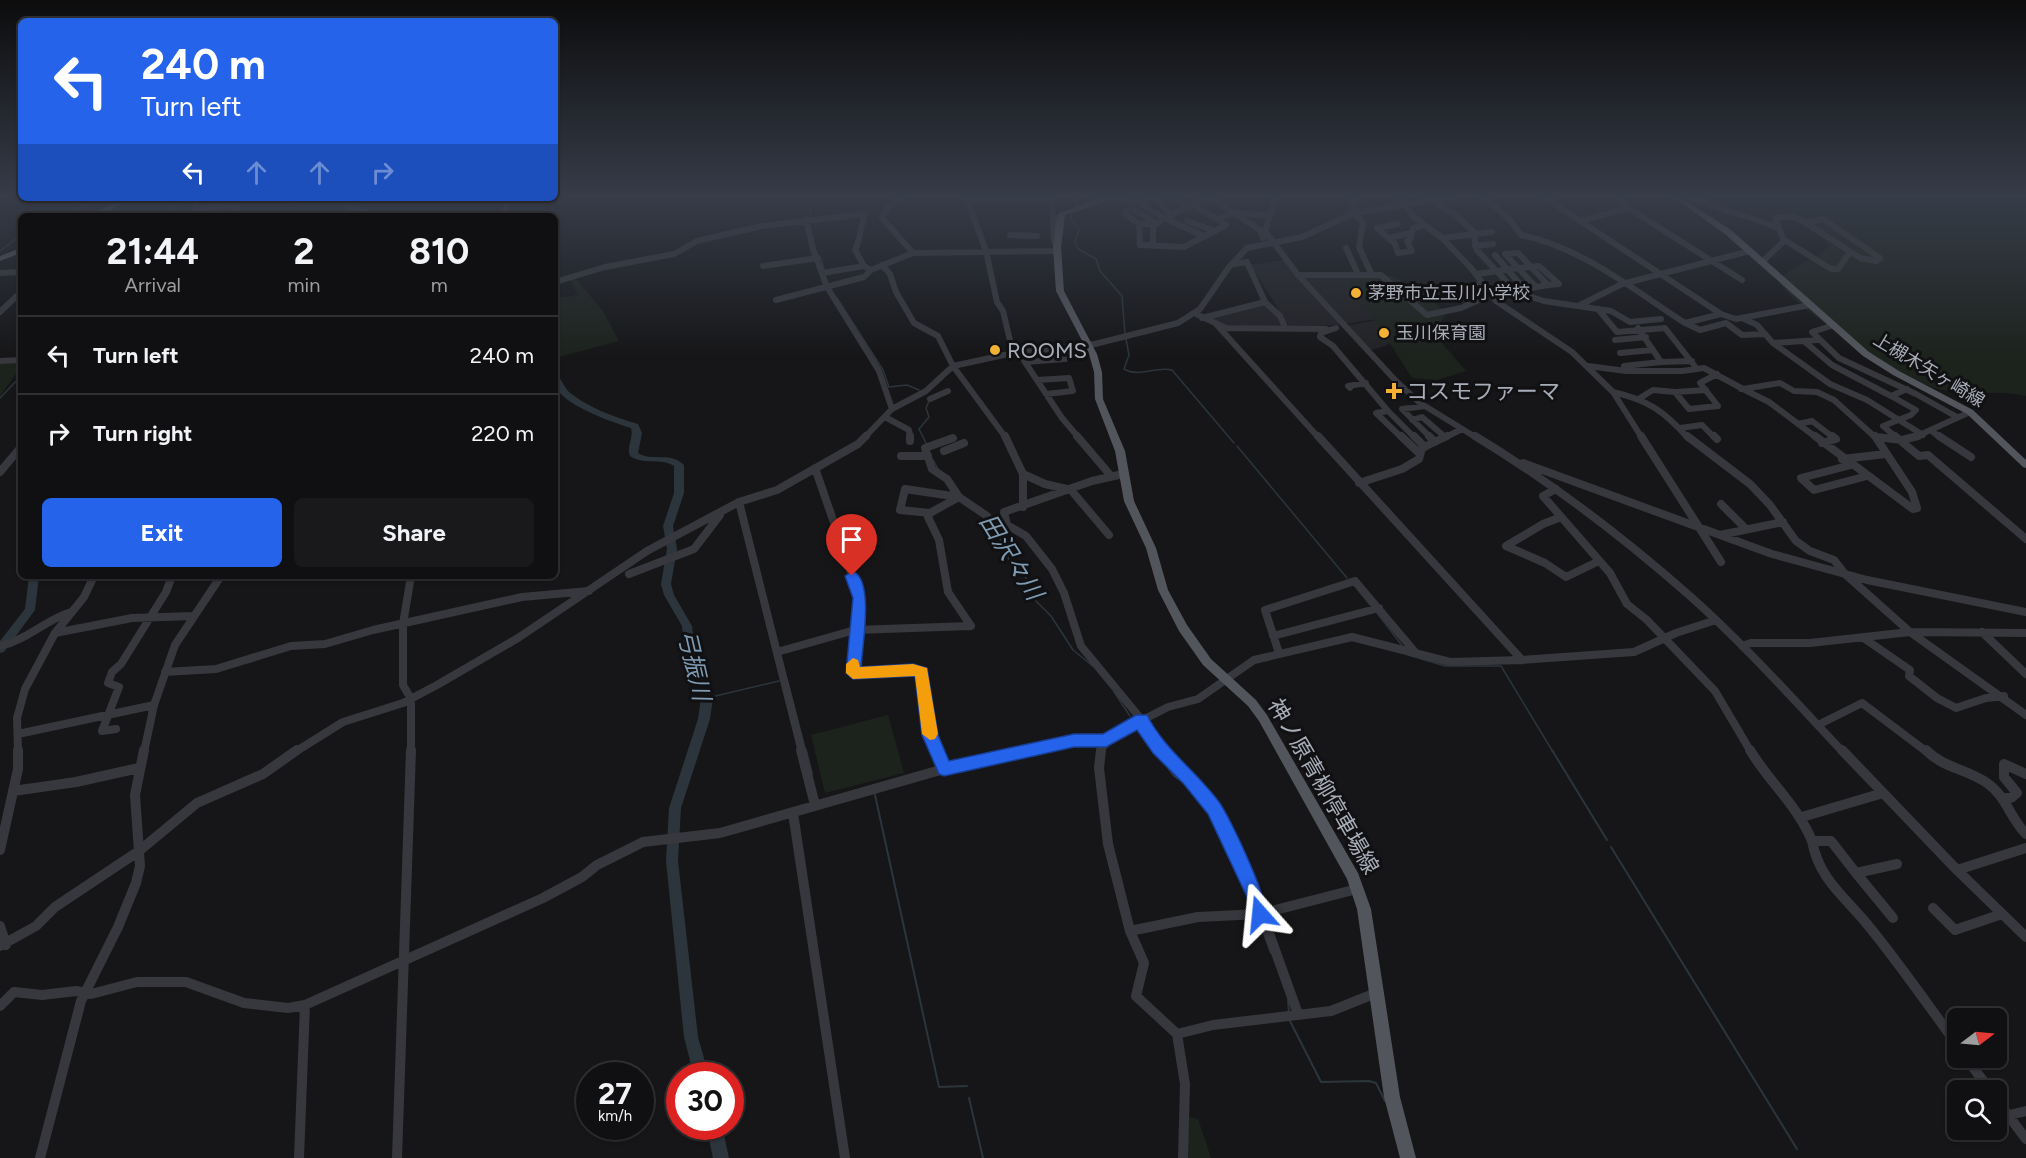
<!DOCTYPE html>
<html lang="en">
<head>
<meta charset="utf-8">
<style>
  :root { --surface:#101012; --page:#19191b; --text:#f1f3f6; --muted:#9c9d9f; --line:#303032; --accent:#2563eb }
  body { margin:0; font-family:Figtree,"Noto Sans JP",sans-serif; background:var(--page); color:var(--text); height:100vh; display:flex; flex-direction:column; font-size:22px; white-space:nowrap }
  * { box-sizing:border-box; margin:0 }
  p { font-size:20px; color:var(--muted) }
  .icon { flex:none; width:33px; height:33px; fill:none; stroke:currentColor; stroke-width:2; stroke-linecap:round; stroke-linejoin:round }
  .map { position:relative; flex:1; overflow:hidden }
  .sheet { position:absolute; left:18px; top:213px; width:540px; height:366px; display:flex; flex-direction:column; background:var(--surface); border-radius:9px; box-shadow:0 2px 4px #0004,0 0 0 2px var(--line) }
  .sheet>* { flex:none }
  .top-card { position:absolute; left:18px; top:18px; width:540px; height:183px; border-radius:9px; box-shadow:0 2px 4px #0004,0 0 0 2px var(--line); background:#2563eb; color:#fff; overflow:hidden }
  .needle { width:39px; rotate:74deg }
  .controls { position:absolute; left:1947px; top:1008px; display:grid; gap:12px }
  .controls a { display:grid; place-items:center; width:60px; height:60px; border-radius:9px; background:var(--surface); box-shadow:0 2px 4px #0004,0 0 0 2px var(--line); font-size:30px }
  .speed { position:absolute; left:576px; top:1062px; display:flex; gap:12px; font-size:30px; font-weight:700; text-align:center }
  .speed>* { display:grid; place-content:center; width:78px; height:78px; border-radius:50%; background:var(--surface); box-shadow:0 2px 4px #0004,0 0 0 2px var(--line); line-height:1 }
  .speed small { font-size:15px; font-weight:400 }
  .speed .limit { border:9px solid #d22; background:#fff; color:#111 }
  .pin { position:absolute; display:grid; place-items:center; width:51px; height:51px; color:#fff; margin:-62px -26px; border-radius:50% 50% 50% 0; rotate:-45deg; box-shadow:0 0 6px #0007 }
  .pin .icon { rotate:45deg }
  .me { position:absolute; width:66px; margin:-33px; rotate:342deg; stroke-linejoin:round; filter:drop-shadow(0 0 4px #0008) }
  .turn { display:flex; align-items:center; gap:21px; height:126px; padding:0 24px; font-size:27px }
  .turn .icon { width:78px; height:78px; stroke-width:2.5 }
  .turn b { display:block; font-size:42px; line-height:51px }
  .lanes { display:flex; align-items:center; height:57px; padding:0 24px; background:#0003; justify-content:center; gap:30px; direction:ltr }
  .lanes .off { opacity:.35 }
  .eta { display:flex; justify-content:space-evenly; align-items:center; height:102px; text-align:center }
  .eta b { font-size:36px; font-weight:700; line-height:42px }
  .primary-button { display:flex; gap:12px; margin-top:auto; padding:12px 24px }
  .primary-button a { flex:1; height:69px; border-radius:9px; background:var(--accent); color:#fff; font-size:24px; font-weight:700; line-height:69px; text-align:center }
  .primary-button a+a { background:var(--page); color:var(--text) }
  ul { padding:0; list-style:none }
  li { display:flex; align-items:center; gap:18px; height:78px; padding:0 24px; border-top:2px solid var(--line) }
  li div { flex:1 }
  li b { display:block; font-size:22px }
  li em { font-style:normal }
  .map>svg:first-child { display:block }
  .built { fill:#222225 }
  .green { fill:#1c231d }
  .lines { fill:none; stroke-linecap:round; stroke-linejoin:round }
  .stream-far1 { stroke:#2c353c; stroke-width:1.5 }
  .stream { stroke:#2c353c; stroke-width:2 }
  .river { fill:#2c353c; fill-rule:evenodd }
  .minor-far2 { stroke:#37383d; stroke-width:6 }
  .minor-far1 { stroke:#37383d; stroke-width:8 }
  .minor { stroke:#37383d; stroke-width:10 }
  .major { fill:#53555c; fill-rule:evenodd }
  .route { fill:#2563eb; stroke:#184099; stroke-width:1.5 }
  .slow { fill:#f59e0b }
  .poi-dot { fill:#f2b134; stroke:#111113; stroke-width:2 }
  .labels { text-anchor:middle; stroke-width:6; stroke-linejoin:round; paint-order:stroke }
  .far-poi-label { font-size:18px; fill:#a8adb8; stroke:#111113; text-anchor:start }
  .far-street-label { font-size:18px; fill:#a8adb8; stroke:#111113 }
  .poi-label { font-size:22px; fill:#a8adb8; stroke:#111113; text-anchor:start }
  .street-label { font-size:22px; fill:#a8adb8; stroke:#111113 }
  .water-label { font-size:24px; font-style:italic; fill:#7f9bb3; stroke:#111113 }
</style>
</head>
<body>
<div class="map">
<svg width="2026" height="1158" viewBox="0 0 2026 1158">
  <rect width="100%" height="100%" fill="#161618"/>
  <path class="built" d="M1578,195H1612L1623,206L1602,210Z
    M1283,260L1340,325L1289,327L1251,265Z
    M1373,275L1407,314L1345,324L1303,278Z
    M1267,303L1284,327L1222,325L1207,318Z
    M1419,312L1398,337L1385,346L1368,351L1345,326Z"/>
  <path class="green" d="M1660,195H2026V396C1996,389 1965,397 1935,388C1907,380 1785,304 1779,280C1789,268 1814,260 1828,247C1826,237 1819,233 1811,227C1763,186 1711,225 1660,195Z
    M134,198H184L191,216H98Z
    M289,198H375L359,209L384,211L390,216H300L303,208L288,202Z
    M1385,275L1395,277L1447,312L1437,329L1436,336L1466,371L1437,380L1412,378L1350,281Z
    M574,277L603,311L619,341L555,358V298L578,295L569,278Z
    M0,363H21V367L0,396Z
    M888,715L904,773L825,793L811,735Z
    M1189,1117L1198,1119L1211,1158H1185Z"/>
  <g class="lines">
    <path class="stream-far1" d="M1074,209L1079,198L1077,195
      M1072,213L1070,217L1079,230L1075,241L1078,249L1096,259L1100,271L1122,296L1125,334
      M67,216L95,198
      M162,216L171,206L168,198
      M810,217L811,195
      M0,251L21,235
      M821,259L824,269
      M837,298L883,370L889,387L907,385L919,390
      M1126,339L1129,355L1124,369C1140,378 1155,366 1172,370L1234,443
      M0,398L21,376
      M927,445L919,429L929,417L926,408L929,401
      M1237,446L1347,578
      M933,460L938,469
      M996,529L1009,560L1024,572L1031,596L1051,616L1073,650L1094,667
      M1353,584L1371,606
      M1377,613L1404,648
      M1408,655L1445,666H1501L1553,752
      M787,679L806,752
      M1114,692L1130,716
      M707,698L779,681
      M1151,744L1156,752"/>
    <path class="stream" d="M806,750L812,774
      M1155,750L1174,776L1189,786
      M1552,750L1607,840
      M875,795L939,1087L967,1086
      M1208,810L1213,819
      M1611,847L1797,1149
      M1258,918L1271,953
      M1288,1000L1289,1013
      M1290,1021L1321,1082L1369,1081L1376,1083L1385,1101
      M969,1098L983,1158"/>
    <path class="river" d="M345,198H353L351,204L385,216H373L354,210L358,216H350L343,204Z
      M555,375L558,376C562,381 565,388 569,392C589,408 614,417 638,424L642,433L638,453C652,462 670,451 684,465V493L673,526L677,549L671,584L674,595L692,626L697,669L713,698L710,719L681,808L678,861L698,1037L709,1076H694L684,1037L666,861L669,808L698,719L701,698L685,669L682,626L664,595L661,584L667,549L663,526L674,493V466C661,457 645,466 630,456C626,447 634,438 631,428C614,423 560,404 555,385C554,382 555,378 555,375Z
      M29,576H39L35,610L4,652L0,653V641L25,609Z
      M706,1126H722L729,1158H713Z"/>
    <path class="minor-far2" d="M902,195L901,199L889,206L882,218L913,253
      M962,195L968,202L986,251L997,302L1003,311L1013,353
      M1111,195L1119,200L1140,203
      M1171,195L1188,208
      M1277,195L1265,231L1298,275L1396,381L1420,403L1477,438
      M1398,195L1414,217L1442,238L1471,268L1496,301L1572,352L1613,392L1642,438
      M1481,195L1511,221L1521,235C1581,247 1634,290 1685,323L1721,314
      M1541,195L1721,314L1736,319L1810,305
      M1615,195L1625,206L1742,280
      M1688,195C1717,211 1747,214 1778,228
      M1052,196L1054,241L1057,247
      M194,198L199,216
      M1431,200L1456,215L1473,231L1477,250L1516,292L1544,301L1611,311L1630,322L1661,319
      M966,201L1050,199
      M1192,205L1217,219
      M1131,208L1157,224H1139L1124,213Z
      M196,209L238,205
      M1237,213L1268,216
      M233,216L242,198
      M503,216L509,198
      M806,219L813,249L827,287L879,371L892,409
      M1823,219L1880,258L1876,261L1860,258L1806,223Z
      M1161,221L1164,218L1140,203L1155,198L1172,216
      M1187,221L1215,231
      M1580,221L1628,208
      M1139,224L1140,245L1184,247L1226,225L1217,219L1232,213
      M1153,224V246
      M1398,224L1377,228L1395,244L1398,253L1412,251L1407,241L1410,240L1413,228L1424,225
      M1010,235L1037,236
      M1204,236L1164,218L1210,197L1260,230L1263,238
      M1388,238L1411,233
      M1442,238L1492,232
      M1783,239L1831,269H1838L1850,252
      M1475,246L1493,244
      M1346,248L1358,274
      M1495,255L1525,290
      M1762,262L1784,241L1775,218L1791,216L1806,223
      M1233,264L1247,262L1265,302L1280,316L1285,327
      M882,265L890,274L896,292L914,323L938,336L953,366L1006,438
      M763,266L818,258
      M1531,267L1548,285
      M1531,267L1539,266L1559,284L1548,285
      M1518,268L1536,287L1548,285
      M1518,268L1505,254L1518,253L1531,267
      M1518,268L1531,267
      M0,273L21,272
      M822,273L864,266
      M1371,273L1359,247L1363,223L1354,213L1351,200L1354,197L1376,195
      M1477,274L1518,268
      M1298,275H1381L1427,315L1461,308L1490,295
      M555,282L605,267L674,254L697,241L762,226L865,214C860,227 861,238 855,250L864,266L871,270
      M1462,288L1483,284
      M1489,292H1516L1536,287
      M776,300L864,277L871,270L913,253L1058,251
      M1578,306L1622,284L1750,251
      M1598,309L1617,332L1665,328L1697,369
      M0,312L21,292
      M1196,314L1226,328L1326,329
      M1202,318L1265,302
      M1742,318L1757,325L1765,334
      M1685,323L1700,330L1726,323L1742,335L1765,334L1773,343
      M1217,325L1319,438
      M1834,325L1812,332L1839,358L1916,394L1957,417
      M1336,328L1321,333L1320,337L1333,346L1388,411L1376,413L1402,438
      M1638,328L1661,362L1692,361
      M1615,340L1646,337
      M1818,340L1773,343L1830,384L1867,400L1923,435
      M1805,342L1832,365L1891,396L1907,389
      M1019,353L1062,418L1079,438
      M1620,353L1653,350
      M0,361L21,360
      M1026,362L1065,359
      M1588,366L1626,371H1682L1704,368L1743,389
      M1626,371L1624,366L1661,362
      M1037,380L1069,378L1073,391L1046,394
      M1350,388L1348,386L1366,383
      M1741,389H1743
      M1743,389L1769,402L1817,438
      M1743,389L1780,383L1794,391L1817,392L1834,400L1876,438
      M1613,392C1648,400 1664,411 1688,438
      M1675,392L1706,390
      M1891,396L1916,410L1911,415L1883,426L1897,438
      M1640,398L1653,390L1675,392L1689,409L1718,406L1700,383L1717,374
      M930,399L948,391
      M1425,406L1402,409L1431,438
      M1388,411L1415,438
      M885,417L909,430L910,438
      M1412,420L1422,417L1445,437
      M1798,424L1812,421L1834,438
      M1680,428L1702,425L1715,438
      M1933,432L1941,438
      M1876,437L1879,438
      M864,438L892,409L926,391L953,366L1013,353L1095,344L1178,323L1200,309L1229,267L1247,248L1302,237L1354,213L1463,195
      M1444,438L1462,429
      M1913,438L1970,412"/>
    <path class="minor-far1" d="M910,436V441
      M1005,436L1023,474V507
      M1077,436L1111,476
      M1318,436L1522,660
      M1401,436L1419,453
      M1414,436L1425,447
      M1429,436L1435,442
      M1475,436C1551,482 1623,537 1690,596C1744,644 1793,699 1843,752
      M1641,436L1721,562
      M1687,436L1750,484L1770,505L1796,541L1810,551L1834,560L1845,574L1910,632L2026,715
      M1714,436L1717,439
      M1815,436L1913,509L1917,508L1912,492L1875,436
      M1895,436L1919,456L1928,455L2026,539
      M1939,436L1971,457
      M1876,437L1902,440L1918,436
      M953,438L925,448L932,469L947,479L959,497
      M1822,443L1836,439L1832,436
      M944,451L964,443
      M901,456H928
      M1842,459L1886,454
      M1523,463L1772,554L1867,580L2026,612
      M1851,465L1801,478L1814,490L1867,476
      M815,468L860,598L853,673L913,670L922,672L930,735L937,752
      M0,472L21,447
      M1023,474L1045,484L1071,490L1109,535
      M1359,483L1402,469L1419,459L1422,448L1447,436
      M1556,489L1543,496L1610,573L1627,604L1647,620L1715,691L1751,752
      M739,502L802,752
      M1721,504L1745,528
      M930,513L900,510L905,489L959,497
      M1561,517L1543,524L1506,546L1545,563L1566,577L1599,561
      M1007,525L1004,512L1092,481L1123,474
      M1720,535L1783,522
      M629,574L694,549L720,515
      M94,576L84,597L55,633L132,618L194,616
      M411,576L403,624V685L411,699V752
      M971,626L948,592L939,540L928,517L930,513L959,497L987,516L993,527L1007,525L1026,536L1052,569L1064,593L1081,646L1141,719V725L1162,752
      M1982,632L2026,674
      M1273,636L1379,608
      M1865,639L1910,670L1909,676L1937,698L1956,708L1986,698L2004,696
      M0,646C27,640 45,620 71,612
      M1742,646L1751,643H1810L1910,632L2026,633
      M777,652L855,630L971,626
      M1279,653L1265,610L1355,581L1415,652
      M165,672L216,669L291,646L325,644L373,630L522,597L589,591
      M1818,725L1862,703L1927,752
      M116,729L102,731L119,687L108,683L112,672L121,664L166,592L172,576
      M18,734L154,705
      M18,752L17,718L25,689L55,633
      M144,752L154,705L175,645L221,576
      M295,752L343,722L403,703L437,685L518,638L647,551L739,502L777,490L858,444L866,436
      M1025,752L1074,741H1106
      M1101,752V748L1121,731L1168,707L1198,699L1254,660L1352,637L1450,662L1522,660L1634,652L1676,633L1716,620"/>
    <path class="minor" d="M801,750L815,805
      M936,750L944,769
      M1101,750L1099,768L1108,844L1130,931L1144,963L1136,996L1177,1034L1185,1084L1183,1158
      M1160,750L1189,778L1214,809L1256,897L1298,1014
      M1750,750C1769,782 1798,806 1812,841H1831L1856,873L1897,864
      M1842,750L1957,870L2026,937
      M1926,750C1943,768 1967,769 1987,783C2006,796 2010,818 2026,834
      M13,791L76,782L139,768
      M2004,798H2011L2017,793L2004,777V764L2026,774
      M793,813L845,1158
      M1802,817L1883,793
      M1812,841C1819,879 1844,896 1867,924C1899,963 1928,1005 1958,1046
      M0,850L18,769V750
      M1957,870L2026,848
      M1856,873L1893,918
      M1933,908L1955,930L2002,914
      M0,926L6,945
      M1130,931L1198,917L1260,914L1357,889
      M0,946L36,926L55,907L139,851L197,803L263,774L297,750
      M0,1006L14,992L42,995L76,991L91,994L137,982H186L244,1003L288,1008L305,1005L543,898L582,877L597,865L643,842L720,833L944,769L1032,750
      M1177,1034L1213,1025L1331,1011L1376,993
      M1966,1058L1990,1090
      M1996,1099L2026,1139
      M2009,1115L2026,1111
      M40,1158L81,1001L118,927L136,883L140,866L135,795L144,750
      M299,1158L305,1005
      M397,1158L411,750"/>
    <path class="major" d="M1107,195H1115L1103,203L1065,215L1061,247L1064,291L1097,354L1102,372L1103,399L1125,451L1134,501L1156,548L1168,590L1187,625L1211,659L1256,700L1267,715L1358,873L1371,909L1400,1097L1416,1158H1400L1384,1097L1357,909L1347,879L1259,721L1248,706L1203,665L1179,631L1158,590L1146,548L1124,501L1115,451L1095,399L1094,372L1089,354L1056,291L1053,247L1057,214Z
      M1670,195H1677L1731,230L1869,352L1899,371L1973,410L2026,460V468L2023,467L1967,414L1893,375L1863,356L1725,234Z
      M123,198H133L100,216H90Z
      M21,248V253L0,261V256Z"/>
  </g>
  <linearGradient id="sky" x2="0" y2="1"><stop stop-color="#0c0c0d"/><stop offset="0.55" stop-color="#363c48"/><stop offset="1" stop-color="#363c48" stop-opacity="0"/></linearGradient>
  <rect width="2026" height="357" fill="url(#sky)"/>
  <path class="route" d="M852,571C875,578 862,648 861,667L913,664L927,668L938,735L949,761L1074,734H1103L1136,715H1147C1164,749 1196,771 1219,802C1230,817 1272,906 1266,919L1260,922L1253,919L1247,897L1208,814L1183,783L1153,753L1137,730L1106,747H1074L944,776L939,774L922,735L915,676L853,679L846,673L853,598L845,576Z"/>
  <path class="slow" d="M853,658L858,660L860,667L913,664L927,668L938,734L935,739L930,740L922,734L915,676L853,679L846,673V664Z"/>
  <g class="poi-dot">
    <circle cx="1356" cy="293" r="6"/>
    <circle cx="1384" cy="333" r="6"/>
    <circle cx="995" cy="350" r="6"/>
    <path d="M1391 382h6v6h6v6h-6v6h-6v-6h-6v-6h6z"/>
  </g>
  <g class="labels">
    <g class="far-poi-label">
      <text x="1368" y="299">茅野市立玉川小学校</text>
      <text x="1396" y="339">玉川保育園</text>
    </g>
    <g class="far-street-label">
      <text transform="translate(1929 370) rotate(31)" y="6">上槻木矢ヶ崎線</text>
    </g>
    <g class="poi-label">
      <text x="1007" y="358">ROOMS</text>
      <text x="1406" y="399">コスモファーマ</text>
    </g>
    <g class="street-label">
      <text transform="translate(1324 786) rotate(60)" y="8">神ノ原青柳停車場線</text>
    </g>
    <g class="water-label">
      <text transform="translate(1011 557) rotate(58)" y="8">田沢々川</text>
      <text transform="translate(694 665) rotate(77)" y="8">弓振川</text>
    </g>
  </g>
</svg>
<div class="controls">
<a><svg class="needle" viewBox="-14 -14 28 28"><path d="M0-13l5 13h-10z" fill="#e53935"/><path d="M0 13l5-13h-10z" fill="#9c9d9f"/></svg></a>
<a><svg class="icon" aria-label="search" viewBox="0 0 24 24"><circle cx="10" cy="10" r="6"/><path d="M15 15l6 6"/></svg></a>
</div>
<div class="speed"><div>27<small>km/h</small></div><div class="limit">30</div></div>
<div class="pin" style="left:852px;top:576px;background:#d93025"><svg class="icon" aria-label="arrive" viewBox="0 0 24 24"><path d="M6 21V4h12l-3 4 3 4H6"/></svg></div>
<svg class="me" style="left:1260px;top:914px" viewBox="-20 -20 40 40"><path d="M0-17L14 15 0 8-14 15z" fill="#2563eb" stroke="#fff" stroke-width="4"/></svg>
<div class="top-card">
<div class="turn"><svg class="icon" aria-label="left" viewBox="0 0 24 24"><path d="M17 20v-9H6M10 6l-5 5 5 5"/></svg><div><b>240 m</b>Turn left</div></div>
<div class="lanes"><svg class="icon" aria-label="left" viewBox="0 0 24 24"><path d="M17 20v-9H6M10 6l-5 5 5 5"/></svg><svg class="icon off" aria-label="ahead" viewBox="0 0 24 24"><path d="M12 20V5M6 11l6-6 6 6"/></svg><svg class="icon off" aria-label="ahead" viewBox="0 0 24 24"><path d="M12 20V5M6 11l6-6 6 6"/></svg><svg class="icon off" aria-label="right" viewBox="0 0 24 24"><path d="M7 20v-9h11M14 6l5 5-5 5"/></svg></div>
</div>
<section class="sheet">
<div class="eta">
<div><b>21:44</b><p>Arrival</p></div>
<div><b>2</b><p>min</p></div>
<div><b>810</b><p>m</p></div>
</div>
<ul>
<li><svg class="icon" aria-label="left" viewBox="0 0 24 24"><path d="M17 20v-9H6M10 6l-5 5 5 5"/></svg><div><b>Turn left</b></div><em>240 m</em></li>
<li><svg class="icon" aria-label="right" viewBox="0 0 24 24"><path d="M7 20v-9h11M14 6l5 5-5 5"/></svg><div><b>Turn right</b></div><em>220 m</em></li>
</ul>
<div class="primary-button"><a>Exit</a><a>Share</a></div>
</section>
</div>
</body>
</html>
